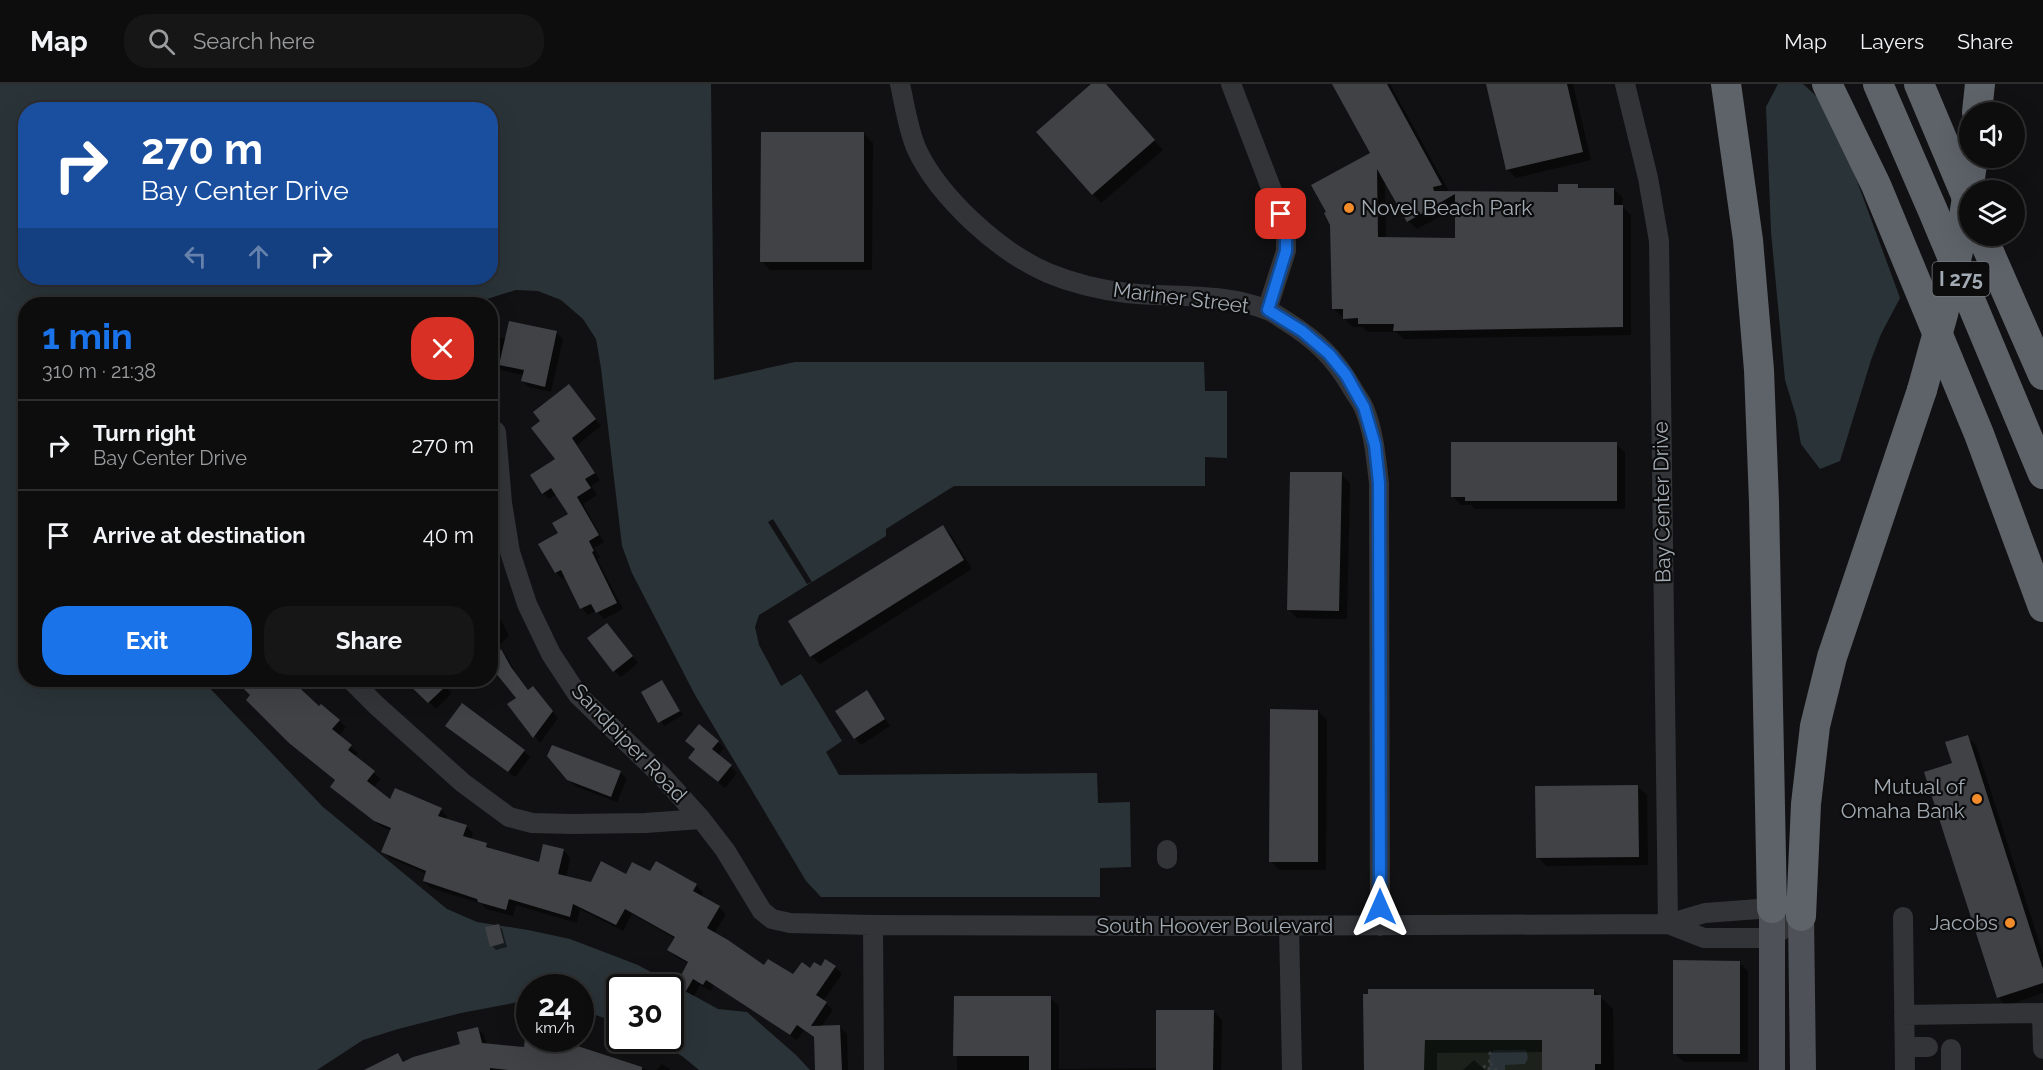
<!DOCTYPE html>
<html lang="en">
<head>
<meta charset="utf-8">
<style>
  :root { --surface:#0d0d0e; --page:#161617; --text:#f1f3f6; --muted:#9a9c9e; --line:#2d2d2e; --accent:#1a73e8 }
  body { margin:0; font-family:Raleway,sans-serif; background:var(--page); color:var(--text); height:100vh; display:flex; flex-direction:column; font-size:22px; white-space:nowrap }
  * { box-sizing:border-box; margin:0 }
  p { font-size:20px; color:var(--muted) }
  .icon { flex:none; width:33px; height:33px; fill:none; stroke:currentColor; stroke-width:2; stroke-linecap:round; stroke-linejoin:round }
  .map { position:relative; flex:1; overflow:hidden }
  .side { position:absolute; left:18px; top:213px; width:480px; height:390px; display:flex; flex-direction:column; background:var(--surface); border-radius:24px; box-shadow:0 6px 24px #0002,0 0 0 2px var(--line) }
  .side>* { flex:none }
  .top-card { position:absolute; left:18px; top:18px; width:480px; height:183px; border-radius:24px; box-shadow:0 6px 24px #0002,0 0 0 2px var(--line); background:#1a4fa0; color:#fff; overflow:hidden }
  .controls { position:absolute; left:1959px; top:18px; display:grid; gap:12px }
  .controls a { display:grid; place-items:center; width:66px; height:66px; border-radius:50%; background:var(--surface); box-shadow:0 6px 24px #0002,0 0 0 2px var(--line); font-size:30px }
  .speed { position:absolute; left:516px; top:890px; display:flex; gap:12px; font-size:30px; font-weight:700; text-align:center }
  .speed>* { display:grid; place-content:center; width:78px; height:78px; border-radius:50%; background:var(--surface); box-shadow:0 6px 24px #0002,0 0 0 2px var(--line); line-height:1 }
  .speed small { font-size:15px; font-weight:400 }
  .speed .limit { border:3px solid #111; border-radius:9px; background:#fff; color:#111 }
  .pin { position:absolute; display:grid; place-items:center; width:51px; height:51px; color:#fff; margin:-26px; border-radius:12px; box-shadow:0 3px 9px #0006 }
  .me { position:absolute; width:66px; margin:-33px; rotate:0deg; stroke-linejoin:round; filter:drop-shadow(0 0 4px #0008) }
  .turn { display:flex; align-items:center; gap:21px; height:126px; padding:0 24px; font-size:27px }
  .turn .icon { width:78px; height:78px; stroke-width:2.5 }
  .turn b { display:block; font-size:42px; line-height:51px }
  .lanes { display:flex; align-items:center; height:57px; padding:0 24px; background:#0003; justify-content:center; gap:30px; direction:ltr }
  .lanes .off { opacity:.35 }
  .round { display:grid; place-items:center; flex:none; width:63px; height:63px; border-radius:24px; background:var(--page) }
  .overview { display:flex; align-items:center; justify-content:space-between; height:102px; padding:0 24px }
  h1 { font-size:36px; font-weight:700; line-height:45px; color:var(--accent) }
  .cta { display:flex; gap:12px; margin-top:auto; padding:12px 24px }
  .cta a { flex:1; height:69px; border-radius:24px; background:var(--accent); color:#fff; font-size:24px; font-weight:700; line-height:69px; text-align:center }
  .cta a+a { background:var(--page); color:var(--text) }
  ul { padding:0; list-style:none }
  li { display:flex; align-items:center; gap:18px; height:90px; padding:0 24px; border-top:2px solid var(--line) }
  li div { flex:1 }
  li b { display:block; font-size:22px }
  li em { font-style:normal }
  header { display:flex; align-items:center; gap:36px; box-sizing:border-box; height:84px; padding:0 30px; background:var(--surface); border-bottom:2px solid var(--line) }
  header strong { font-size:28px }
  nav { display:flex; gap:33px; margin-inline-start:auto; font-size:21px }
  .search { width:420px; height:54px; background:var(--page); display:flex; align-items:center; gap:15px; box-sizing:border-box; padding:0 21px; border-radius:24px; color:var(--muted); font-size:22px }
  .map>svg:first-child { display:block }
  .green { fill:#1c221b }
  .water { fill:#2a3438; fill-rule:evenodd }
  .pier { fill:#111113 }
  .shadow { fill:#0007; fill-rule:evenodd }
  .building { fill:#404246; fill-rule:evenodd }
  .lines { fill:none; stroke-linecap:round; stroke-linejoin:round }
  .path { stroke:#383b3e; stroke-width:3; stroke-dasharray:3 4.5; stroke-linecap:butt }
  .minor { stroke:#323438; stroke-width:20 }
  .major { stroke:#4e5157; stroke-width:26 }
  .highway { stroke:#5e6369; stroke-width:30 }
  .highway-bridge { stroke:#5e6369; stroke-width:30 }
  .route-casing { stroke:#114b97; stroke-width:15 }
  .route { stroke:#1a73e8; stroke-width:10 }
  .poi-dot { fill:#f28b2a; stroke:#0c0c0d; stroke-width:2 }
  .labels { text-anchor:middle; stroke-width:4.5; stroke-linejoin:round; paint-order:stroke }
  .shield { fill:#0c0c0d; stroke:#757b81; stroke-width:1.5 }
  .shield-label { font-size:20px; font-weight:bold; fill:#a2abb3 }
  .poi-label { font-size:21px; fill:#a2abb3; stroke:#0c0c0d; text-anchor:end }
  .street-label { font-size:21px; fill:#a2abb3; stroke:#0c0c0d }
</style>
</head>
<body>
<header>
<strong>Map</strong>
<div class="search"><svg class="icon" aria-label="search" viewBox="0 0 24 24"><circle cx="10" cy="10" r="6"/><path d="M15 15l6 6"/></svg>Search here</div>
<nav><a>Map</a><a>Layers</a><a>Share</a></nav>
</header>
<div class="map">
<svg width="2043" height="986" viewBox="0 0 2043 986">
  <rect width="100%" height="100%" fill="#111113"/>
  <path class="green" d="M1425,956H1542V986H1424Z"/>
  <path class="water" d="M0,0H711L714,296L795,278H1204L1205,307H1227V374L1205,373V402H954L886,445V452L759,531L755,543L759,561L781,602L801,590L842,657L826,668L839,691L1097,689L1098,719L1130,718L1131,783L1100,784V813H821L806,797L695,611L632,489L622,462L601,284L596,255L583,235L561,216L538,207L516,206L471,220H26V596H202L323,723L447,825L477,838L528,846L570,855L638,881L718,925L747,928L796,971L810,986H699L682,972L649,954H670V903H620L619,939L581,926L580,903H530L529,918L524,917L461,929L398,945L363,956L317,986H0ZM26,26H490V194H26Z
    M1778,0H1803L1825,20L1842,56L1900,214L1881,250L1871,276L1840,377L1820,385L1801,360L1796,332L1785,296L1771,148L1766,23Z
    M1494,966H1526L1528,974L1525,980L1505,981V986H1489L1490,969Z"/>
  <path class="pier" d="M773,435L812,498L807,500L768,438Z"/>
  <path class="shadow" d="M1093,0H1104L1163,66L1101,119L1093,110Z
    M1334,0H1390L1450,109H1559L1578,102L1581,105H1614L1623,114L1622,122L1631,131V251L1404,255L1396,248H1368L1362,243H1353L1333,224L1372,70ZM1385,96L1408,137L1417,145L1457,123V155H1386Z
    M1487,0H1573L1591,76L1516,94L1507,85Z
    M864,50L873,59L872,186H770L762,177Z
    M510,239L557,249L563,255L551,308L529,303L523,297L524,291L490,284V251L507,255Z
    M575,309L601,342L577,361L600,396L591,402L597,411L583,420L604,458L594,464L600,473L597,475L623,525L604,535L596,527L588,531L582,524L566,493L562,495L556,488L560,449L570,430L557,410L549,415L543,409L557,375Z
    M1616,360L1625,368V425H1475L1471,421H1461L1453,412Z
    M1341,390L1350,399L1347,535L1297,534L1289,525Z
    M943,442L951,451L972,485L820,580L811,572Z
    M490,497L499,514L492,518L509,552L490,570Z
    M613,547L638,579L621,593L614,587Z
    M502,567L507,573L517,591L529,607L533,604L558,634L540,659L509,621L518,614Z
    M237,596H288L319,625L339,637L346,643L339,652L358,669L354,673L381,695L373,704L391,718L441,726L447,732L446,736L466,742L473,749L471,755L486,761L493,767L540,780L544,762L564,767L570,774L566,794L592,800L627,792L651,789L656,779L696,801L703,808L701,813L719,823L726,830L714,850L764,883L794,892L810,886L835,883L842,890L823,917L833,926L821,943H840L847,950L848,986H817L816,955L804,946L797,956L714,901L710,907L700,901L694,912L685,907L678,900L689,880L676,873L669,866L676,855L632,830L623,847L580,825L577,839L516,821L513,832L486,825L482,820L431,804L424,797L427,790L390,774L383,767L392,747L382,743L339,710L337,697Z
    M407,596H438L452,609L436,625Z
    M662,598L683,631L664,642L643,609Z
    M866,608L873,615L890,642L861,661L855,654Z
    M1318,627L1327,636L1326,786H1279L1271,777Z
    M447,642L524,667L530,673L515,693Z
    M1967,653L1976,661L2043,870V909L2006,922L1998,913L1954,680Z
    M718,658L724,664L718,672L737,689L725,704L696,680V666Z
    M620,688L627,695L617,718L575,702L568,695Z
    M1638,703L1647,711L1648,781L1546,782L1538,774Z
    M498,841L502,845L507,863L496,866L492,862Z
    M1739,878L1748,887V978H1684L1675,969Z
    M1593,906L1613,925L1614,986H1543V968L1437,969V986H1365V912Z
    M1050,914L1059,922V985L1157,984L1213,927L1222,936L1221,986H957V973L955,971Z
    M528,941L530,954H567L566,960L648,986H367L398,970L405,979L462,961L478,945L484,951L487,961L525,965Z
    M1474,976L1485,986H1463Z
    M662,980L671,986H657Z"/>
  <path class="building" d="M1091,0H1106L1155,56L1092,111L1036,48Z
    M1332,0H1387L1442,101L1433,103L1434,107L1558,108V100H1578V104H1614V121H1623V243L1393,247L1394,240H1358V234L1343,235V225H1332L1330,141L1324,129L1326,128L1311,101L1370,69ZM1377,85L1407,138L1455,110V154L1378,153Z
    M1486,0H1567L1583,68L1506,86Z
    M761,48H864V178H760Z
    M509,237L557,247L545,303L521,297L524,286L499,281Z
    M569,300L596,335L572,354L595,389L585,395L591,404L577,413L599,451L589,457L594,467L592,468L617,519L596,529L591,520L580,525L561,486L555,489L538,460L558,449L552,439L568,430L551,404L542,410L530,391L555,375L531,344L540,337L533,328Z
    M1451,358H1617V417H1465V413H1451Z
    M1290,388H1342L1339,527L1287,526Z
    M943,441L964,476L810,573L788,537Z
    M607,539L633,572L613,588L587,554Z
    M501,565L511,583L528,606L533,602L553,627L533,654L507,620L516,614L490,582Z
    M235,596H291L319,622L321,620L340,636L332,645L352,661L348,666L375,687L367,697L390,715L395,704L442,724L438,732L467,741L463,752L487,759L486,763L539,778L543,760L564,765L558,790L591,798L601,777L626,790L632,778L650,787L656,777L697,800L693,807L720,822L707,844L728,856L764,881L768,875L793,890L802,878L810,884L814,878L821,882L825,875L836,882L816,911L827,918L811,942L840,941L842,986H815L814,953L797,941L790,951L706,896L703,901L693,895L686,907L676,901L688,878L667,866L675,853L625,825L616,841L573,820L570,833L509,815L506,826L478,818L477,815L423,797L426,787L381,768L391,744L374,737L330,703L335,696L289,659L246,616L250,611Z
    M404,596H440L446,602L428,619Z
    M662,596L680,627L658,639L641,608Z
    M867,606L885,635L854,655L835,627Z
    M462,619L525,666L508,688L445,642Z
    M1270,625L1318,626V778H1269Z
    M699,640L719,657L712,665L732,681L718,698L688,674L695,665L685,657Z
    M1968,651L2043,885V899L1997,914L1924,688L1952,679L1945,658Z
    M552,661L621,687L611,713L567,696L547,672Z
    M1638,701L1639,773L1536,774L1535,702Z
    M499,840L504,859L490,863L485,843Z
    M1673,876L1740,877V970H1673Z
    M1368,905H1594V911H1601V980H1595V986H1542V956H1425L1424,986H1364L1363,910H1368Z
    M954,912H1051V986H1029V972H953Z
    M1156,926H1214L1213,986H1156Z
    M478,943L482,959L524,963L525,954H560L559,956L642,983V986H508L490,984V986H364L398,969L403,978L413,973L460,960L457,948Z"/>
  <g class="lines">
    <path class="path" d="M1483,983L1493,980
      M1489,986L1490,969L1493,968L1494,966
      M1496,986V984"/>
    <path class="minor" d="M900,0C905,22 908,46 917,66C940,114 999,168 1048,189C1072,199 1101,206 1127,209C1173,214 1223,208 1267,226C1274,228 1280,234 1286,237C1316,256 1335,274 1352,304C1356,311 1361,317 1364,324C1374,348 1376,374 1379,399L1380,842
      M1231,0L1281,130L1286,152V167L1267,226
      M1625,0L1648,94L1659,157L1668,840
      M351,596L376,621L463,699L509,733L532,739L572,740L645,739L701,735L663,693L578,611L551,570L527,520L510,468L502,419L496,348L490,343
      M701,735L725,766L762,827L772,835L790,839L873,841L1210,842L1668,840L1705,829L1772,824L1783,828
      M1167,775V766
      M1903,833L1905,986
      M1668,840L1704,854H1771L1801,832
      M873,841L874,986
      M1289,842L1292,986
      M1904,931L2042,929L2043,965
      M1905,963H1928
      M1951,965V986"/>
    <path class="major" d="M1772,824V986
      M1801,832L1803,986"/>
    <path class="highway" d="M1726,0L1748,156L1759,286L1764,418L1772,824
      M1827,0L1876,101L1979,350L2043,523
      M1878,0L1933,127L2043,390
      M1919,0L1970,121
      M1977,28L1980,0
      M1982,152L2043,291
      M1801,832L1806,720L1815,642L1832,573L1922,306"/>
    <path class="highway-bridge" d="M1922,306L1943,230L1960,159L1973,74"/>
  </g>
  <g class="lines">
    <g class="route-casing">
      <path id="route" d="M1281,130L1286,152V167L1268,226L1302,247L1329,270L1346,291L1364,323L1375,361L1379,399L1380,823"/>
    </g>
    <use href="#route" class="route"/>
  </g>
  <g class="poi-dot">
    <circle cx="1349" cy="124" r="6"/>
    <circle cx="1977" cy="715" r="6"/>
    <circle cx="2010" cy="839" r="6"/>
  </g>
  <g class="labels">
    <rect class="shield" x="1932.5" y="178" width="57" height="34" rx="4.5"/>
    <g class="shield-label">
      <text x="1961" y="202">I 275</text>
    </g>
    <g class="poi-label">
      <text x="1361" y="131" text-anchor="start">Novel Beach Park</text>
      <text x="1965" y="710">Mutual of<tspan x="1965" dy="24">Omaha Bank</tspan></text>
      <text x="1998" y="846">Jacobs</text>
    </g>
    <g class="street-label">
      <text transform="translate(1181 214) rotate(7)" y="7">Mariner Street</text>
      <text transform="translate(1662 418) rotate(-91)" y="7">Bay Center Drive</text>
      <text transform="translate(629 659) rotate(46)" y="7">Sandpiper Road</text>
      <text x="1215" y="849">South Hoover Boulevard</text>
    </g>
  </g>
</svg>
<div class="controls">
<a><svg class="icon" aria-label="sound" viewBox="0 0 24 24"><path d="M4 9h4l5-4v14l-5-4H4zM17 9q2 3 0 6"/></svg></a>
<a><svg class="icon" aria-label="layers" viewBox="0 0 24 24"><path d="M12 4l9 5-9 5-9-5zM3 14l9 5 9-5"/></svg></a>
</div>
<div class="speed"><div>24<small>km/h</small></div><div class="limit">30</div></div>
<div class="pin" style="left:1281px;top:130px;background:#d93025"><svg class="icon" aria-label="arrive" viewBox="0 0 24 24"><path d="M6 21V4h12l-3 4 3 4H6"/></svg></div>
<svg class="me" style="left:1380px;top:823px" viewBox="-20 -20 40 40"><path d="M0-17L14 15 0 8-14 15z" fill="#1a73e8" stroke="#fff" stroke-width="4"/></svg>
<div class="top-card">
<div class="turn"><svg class="icon" aria-label="right" viewBox="0 0 24 24"><path d="M7 20v-9h11M14 6l5 5-5 5"/></svg><div><b>270 m</b>Bay Center Drive</div></div>
<div class="lanes"><svg class="icon off" aria-label="left" viewBox="0 0 24 24"><path d="M17 20v-9H6M10 6l-5 5 5 5"/></svg><svg class="icon off" aria-label="ahead" viewBox="0 0 24 24"><path d="M12 20V5M6 11l6-6 6 6"/></svg><svg class="icon" aria-label="right" viewBox="0 0 24 24"><path d="M7 20v-9h11M14 6l5 5-5 5"/></svg></div>
</div>
<section class="side">
<div class="overview"><div><h1>1 min</h1><p>310 m · 21:38</p></div><a class="round" style="background:#d93025;color:#fff"><svg class="icon" aria-label="close" viewBox="0 0 24 24"><path d="M6 6l12 12M18 6L6 18"/></svg></a></div>
<ul>
<li><svg class="icon" aria-label="right" viewBox="0 0 24 24"><path d="M7 20v-9h11M14 6l5 5-5 5"/></svg><div><b>Turn right</b><p>Bay Center Drive</p></div><em>270 m</em></li>
<li><svg class="icon" aria-label="arrive" viewBox="0 0 24 24"><path d="M6 21V4h12l-3 4 3 4H6"/></svg><div><b>Arrive at destination</b></div><em>40 m</em></li>
</ul>
<div class="cta"><a>Exit</a><a>Share</a></div>
</section>
</div>
</body>
</html>
